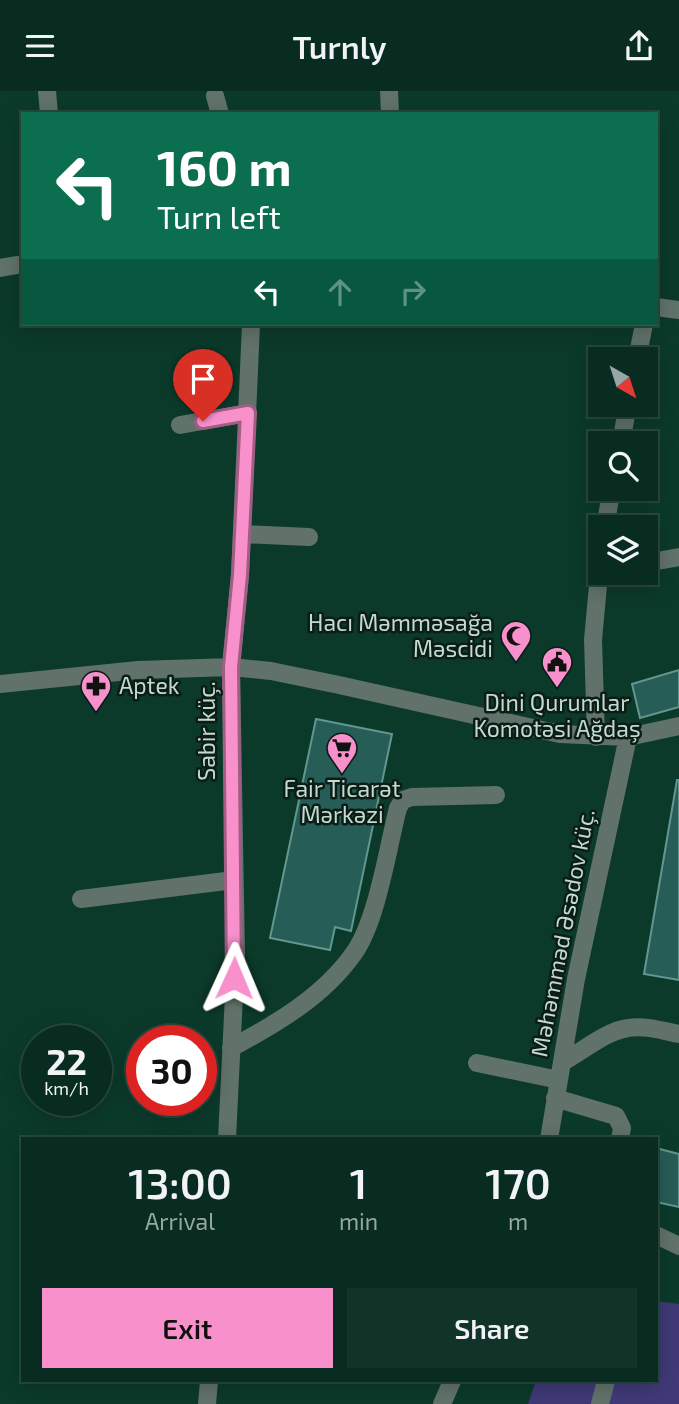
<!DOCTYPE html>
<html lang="en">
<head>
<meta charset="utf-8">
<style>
  :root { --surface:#082c20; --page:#113429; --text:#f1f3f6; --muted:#98a7a5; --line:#29483e; --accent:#f890cc }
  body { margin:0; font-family:"Exo 2",sans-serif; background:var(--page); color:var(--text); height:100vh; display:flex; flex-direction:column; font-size:26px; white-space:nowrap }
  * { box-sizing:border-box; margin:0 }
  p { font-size:23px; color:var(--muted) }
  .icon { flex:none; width:38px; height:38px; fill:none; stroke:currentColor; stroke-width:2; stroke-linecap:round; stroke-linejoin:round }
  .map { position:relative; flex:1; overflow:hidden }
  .sheet { position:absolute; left:21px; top:1046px; width:637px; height:245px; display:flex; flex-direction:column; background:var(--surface); border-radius:0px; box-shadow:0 4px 18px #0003,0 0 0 2px var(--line) }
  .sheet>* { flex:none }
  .hud { position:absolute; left:21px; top:21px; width:637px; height:214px; border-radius:0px; box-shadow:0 4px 18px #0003,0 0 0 2px var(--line); background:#0b6e4f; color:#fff; overflow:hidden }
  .needle { width:46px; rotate:141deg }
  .buttons { position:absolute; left:588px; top:256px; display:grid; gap:14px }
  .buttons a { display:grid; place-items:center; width:70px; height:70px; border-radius:0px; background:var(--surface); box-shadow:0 4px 18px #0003,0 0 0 2px var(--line); font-size:35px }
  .speed { position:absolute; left:21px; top:934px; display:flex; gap:14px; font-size:35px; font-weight:700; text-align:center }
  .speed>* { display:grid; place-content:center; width:91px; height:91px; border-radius:50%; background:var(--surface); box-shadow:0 4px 18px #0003,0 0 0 2px var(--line); line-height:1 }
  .speed small { font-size:18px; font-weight:400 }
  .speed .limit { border:10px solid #d22; background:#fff; color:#111 }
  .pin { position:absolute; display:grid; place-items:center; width:60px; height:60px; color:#fff; margin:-72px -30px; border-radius:50% 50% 50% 0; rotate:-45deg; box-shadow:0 0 7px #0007 }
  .pin .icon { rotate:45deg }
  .me { position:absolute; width:77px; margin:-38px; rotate:1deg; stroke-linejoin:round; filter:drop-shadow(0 0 5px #0008) }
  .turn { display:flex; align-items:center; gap:24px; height:147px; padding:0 21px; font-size:32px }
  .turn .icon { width:91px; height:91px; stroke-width:2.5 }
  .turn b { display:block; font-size:49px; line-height:60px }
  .lanes { display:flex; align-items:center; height:66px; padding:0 21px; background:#0003; justify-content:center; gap:35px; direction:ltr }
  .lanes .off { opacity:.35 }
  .eta { display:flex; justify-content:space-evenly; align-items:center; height:119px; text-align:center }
  .eta b { font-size:42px; font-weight:600; line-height:49px }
  .button { display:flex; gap:14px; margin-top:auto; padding:14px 21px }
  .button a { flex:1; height:80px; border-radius:0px; background:var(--accent); color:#111; font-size:28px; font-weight:600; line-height:80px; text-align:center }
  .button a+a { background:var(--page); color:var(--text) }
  header { display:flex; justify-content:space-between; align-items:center; height:91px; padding:0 21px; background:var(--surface); font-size:32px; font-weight:600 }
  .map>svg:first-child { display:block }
  .green { fill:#3f3977 }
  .building { fill:#275d57; stroke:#629790; stroke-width:2 }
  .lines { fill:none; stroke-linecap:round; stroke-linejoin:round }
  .minor { stroke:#607269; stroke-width:18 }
  .route-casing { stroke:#a15e85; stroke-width:18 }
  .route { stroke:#f890cc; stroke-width:12 }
  .labels { text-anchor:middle; stroke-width:5; stroke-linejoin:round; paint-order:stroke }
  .poi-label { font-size:23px; fill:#c3dacf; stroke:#0b1d16 }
  .street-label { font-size:23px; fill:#c3dacf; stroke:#0b1d16 }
</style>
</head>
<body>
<header><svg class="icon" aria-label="menu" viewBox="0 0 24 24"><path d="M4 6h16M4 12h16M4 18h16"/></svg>Turnly<svg class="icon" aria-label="share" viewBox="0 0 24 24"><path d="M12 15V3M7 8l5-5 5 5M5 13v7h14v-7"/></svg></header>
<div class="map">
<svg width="679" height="1313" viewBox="0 0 679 1313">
  <rect width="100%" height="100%" fill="#0b3a2a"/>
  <path class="green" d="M656,1210L679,1213V1313H528L536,1290H656Z"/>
  <path class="building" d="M679,579V616L640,627L632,593Z
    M316,628L392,643L351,840L335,836L330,859L270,847Z
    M677,689H679V889L644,883Z
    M656,1057L679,1063V1116L656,1111Z"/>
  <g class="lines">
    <path class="minor" d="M47,0L49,23
      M389,0L390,23
      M215,5L220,23
      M0,177L23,173
      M656,216L679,219
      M637,268L644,233
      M180,334L248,322
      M621,352L628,313
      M605,436L612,397
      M242,443L309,446
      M646,472L679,466
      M0,593L138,579L231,576L271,580L339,594L560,643L628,646L679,635
      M596,646L593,549L600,473
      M81,808L234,789
      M231,957C276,933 324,905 354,862C377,830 388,756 398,717L403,709L412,706L496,704
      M563,971C583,960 606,940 628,937C645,934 663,940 679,943
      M477,972L559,989
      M555,1007L616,1025L622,1037L620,1048
      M227,1048L236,863L231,576L240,484L251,233
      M549,1048L576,888L628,646
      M656,1144L679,1155
      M207,1313L209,1290
      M442,1313L452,1290
      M600,1313L606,1290"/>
  </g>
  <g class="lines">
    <g class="route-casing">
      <path id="route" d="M203,330L248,322L240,484L231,576L234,887"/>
    </g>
    <use href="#route" class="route"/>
  </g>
  <defs>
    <g id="mosque-pin" transform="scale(1.575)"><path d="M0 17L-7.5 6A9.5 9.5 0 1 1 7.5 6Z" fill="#f890cc" stroke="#0b1d16"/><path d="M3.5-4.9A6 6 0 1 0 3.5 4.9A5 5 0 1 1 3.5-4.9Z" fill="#111"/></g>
    <g id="civic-pin" transform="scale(1.575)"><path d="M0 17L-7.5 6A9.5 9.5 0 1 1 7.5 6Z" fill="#f890cc" stroke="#0b1d16"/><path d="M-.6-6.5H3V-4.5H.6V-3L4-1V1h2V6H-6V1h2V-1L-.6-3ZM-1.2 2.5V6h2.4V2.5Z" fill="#111"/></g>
    <g id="pharmacy-pin" transform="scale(1.575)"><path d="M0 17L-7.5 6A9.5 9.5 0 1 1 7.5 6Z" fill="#f890cc" stroke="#0b1d16"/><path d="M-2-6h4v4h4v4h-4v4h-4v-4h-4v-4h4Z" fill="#111"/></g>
    <g id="supermarket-pin" transform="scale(1.575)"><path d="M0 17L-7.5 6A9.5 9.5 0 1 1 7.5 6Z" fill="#f890cc" stroke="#0b1d16"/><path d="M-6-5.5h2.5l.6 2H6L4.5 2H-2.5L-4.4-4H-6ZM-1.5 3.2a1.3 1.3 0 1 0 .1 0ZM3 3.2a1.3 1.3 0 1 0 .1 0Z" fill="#111"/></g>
  </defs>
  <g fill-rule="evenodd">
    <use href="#mosque-pin" x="516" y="545"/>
    <use href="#civic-pin" x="557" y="571"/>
    <use href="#pharmacy-pin" x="96" y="595"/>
    <use href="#supermarket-pin" x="342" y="657"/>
  </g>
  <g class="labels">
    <g class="poi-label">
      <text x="493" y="540" text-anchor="end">Hacı Məmməsağa<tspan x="493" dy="26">Məscidi</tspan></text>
      <text x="119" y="603" text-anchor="start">Aptek</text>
      <text x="557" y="620">Dini Qurumlar<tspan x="557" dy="26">Komotəsi Ağdaş</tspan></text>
      <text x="342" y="706">Fair Ticarət<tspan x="342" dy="26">Mərkəzi</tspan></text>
    </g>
    <g class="street-label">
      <text transform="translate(207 640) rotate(-90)" y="8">Sabir küç.</text>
      <text transform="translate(563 842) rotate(-79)" y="8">Məhəmməd Əsədov küç.</text>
    </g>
  </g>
</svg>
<div class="buttons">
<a><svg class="needle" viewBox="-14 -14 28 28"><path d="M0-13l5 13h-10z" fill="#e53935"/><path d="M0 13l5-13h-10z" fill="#98a7a5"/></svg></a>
<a><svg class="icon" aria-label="search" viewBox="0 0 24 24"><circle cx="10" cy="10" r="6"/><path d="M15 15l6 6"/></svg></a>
<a><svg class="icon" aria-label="layers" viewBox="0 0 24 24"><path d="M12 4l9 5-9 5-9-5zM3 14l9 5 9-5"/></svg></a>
</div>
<div class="speed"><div>22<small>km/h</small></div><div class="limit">30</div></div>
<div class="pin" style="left:203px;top:330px;background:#d93025"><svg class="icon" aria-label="arrive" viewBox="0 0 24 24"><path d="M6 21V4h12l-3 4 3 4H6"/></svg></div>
<svg class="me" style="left:234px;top:887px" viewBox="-20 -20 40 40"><path d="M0-17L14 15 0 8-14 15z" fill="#f890cc" stroke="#fff" stroke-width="4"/></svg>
<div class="hud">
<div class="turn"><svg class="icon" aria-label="left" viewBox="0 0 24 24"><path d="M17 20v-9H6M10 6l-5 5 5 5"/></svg><div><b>160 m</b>Turn left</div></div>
<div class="lanes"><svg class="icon" aria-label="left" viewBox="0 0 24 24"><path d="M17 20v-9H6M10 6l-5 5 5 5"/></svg><svg class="icon off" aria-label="ahead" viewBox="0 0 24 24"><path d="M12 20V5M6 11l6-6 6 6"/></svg><svg class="icon off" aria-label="right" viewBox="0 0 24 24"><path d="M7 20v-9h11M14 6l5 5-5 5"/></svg></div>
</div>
<section class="sheet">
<div class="eta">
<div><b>13:00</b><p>Arrival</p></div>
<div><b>1</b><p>min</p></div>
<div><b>170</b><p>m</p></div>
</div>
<div class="button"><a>Exit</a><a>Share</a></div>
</section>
</div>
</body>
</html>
